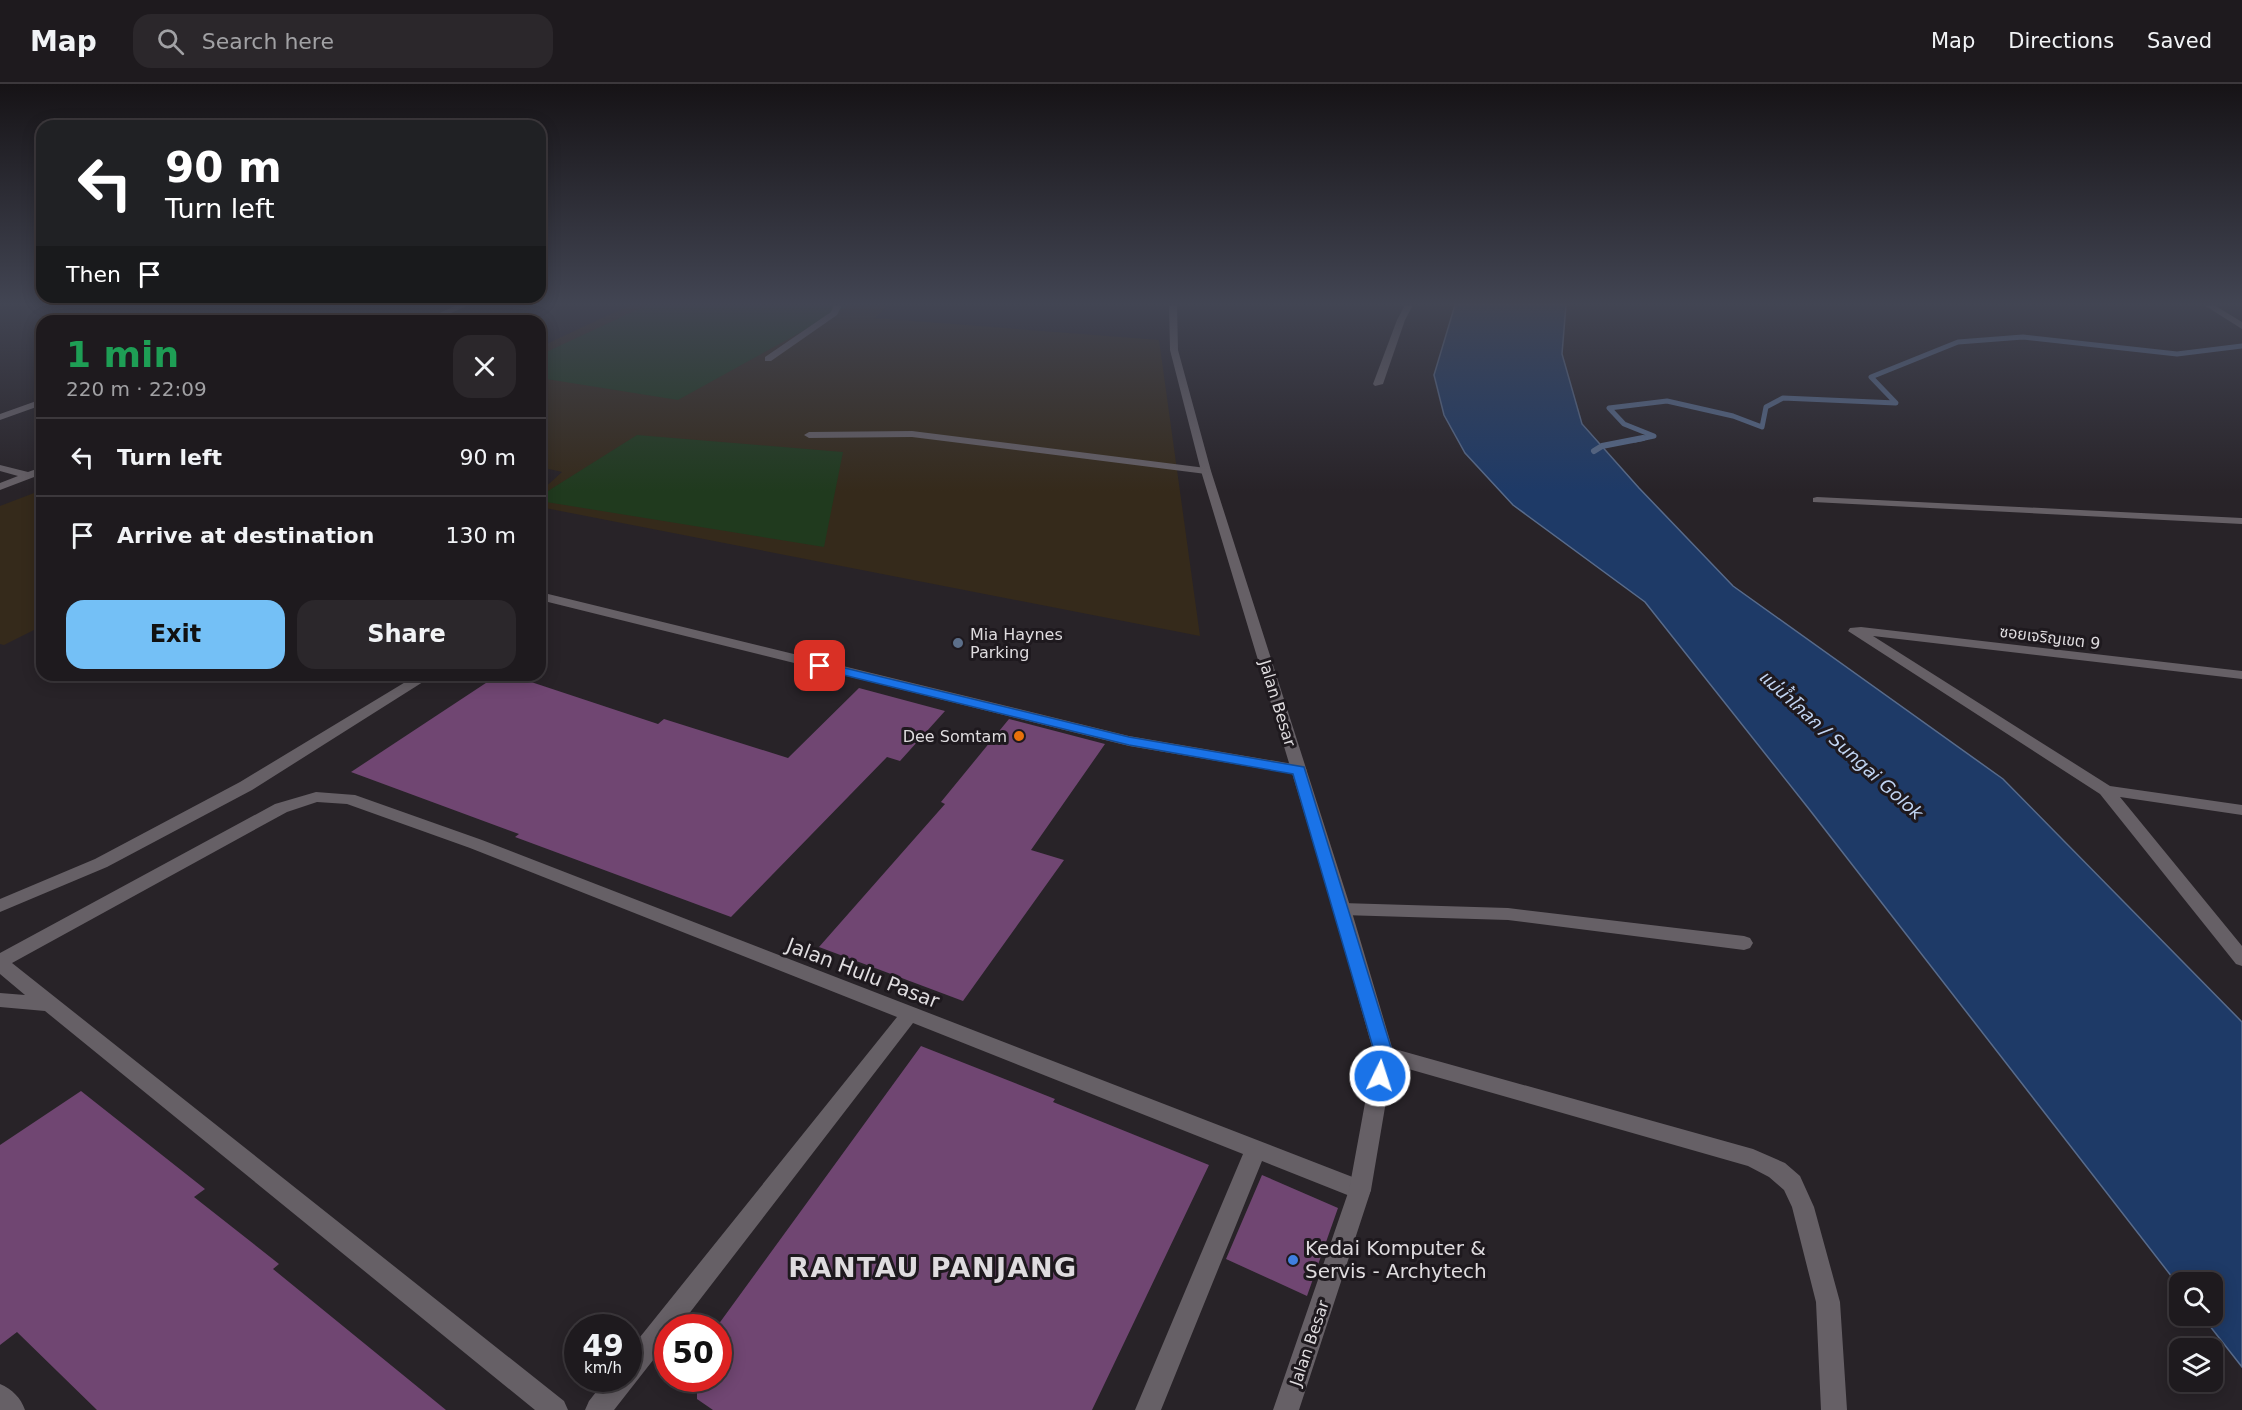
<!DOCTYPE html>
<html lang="en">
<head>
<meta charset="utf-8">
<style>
  :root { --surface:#1e1a1e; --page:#2b272b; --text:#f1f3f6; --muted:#a1a1a4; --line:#3c383c; --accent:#74c0f6 }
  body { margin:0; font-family:"DejaVu Sans","Noto Sans Thai",sans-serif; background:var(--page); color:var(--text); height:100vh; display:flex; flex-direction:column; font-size:22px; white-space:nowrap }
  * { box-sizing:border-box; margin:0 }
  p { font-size:20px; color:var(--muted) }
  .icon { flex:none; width:33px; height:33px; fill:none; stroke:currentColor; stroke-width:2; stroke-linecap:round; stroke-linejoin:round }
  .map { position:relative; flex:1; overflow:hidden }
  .sheet { position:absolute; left:36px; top:231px; width:510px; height:366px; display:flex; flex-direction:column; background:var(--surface); border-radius:18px; box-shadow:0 3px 15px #0003,0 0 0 2px var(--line) }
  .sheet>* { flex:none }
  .guide { position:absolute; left:36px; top:36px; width:510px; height:183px; border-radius:18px; box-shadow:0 3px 15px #0003,0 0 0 2px var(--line); background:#202124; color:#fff; overflow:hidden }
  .controls { position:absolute; left:2169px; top:1188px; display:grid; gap:12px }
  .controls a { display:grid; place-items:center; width:54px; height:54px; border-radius:12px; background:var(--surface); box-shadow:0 3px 15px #0003,0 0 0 2px var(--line); font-size:30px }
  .speed { position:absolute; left:564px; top:1230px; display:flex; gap:12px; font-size:30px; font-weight:700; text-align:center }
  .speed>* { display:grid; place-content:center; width:78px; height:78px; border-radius:50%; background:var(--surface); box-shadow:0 3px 15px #0003,0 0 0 2px var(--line); line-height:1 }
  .speed small { font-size:15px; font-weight:400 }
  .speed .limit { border:9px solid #d22; background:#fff; color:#111 }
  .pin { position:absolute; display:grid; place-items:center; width:51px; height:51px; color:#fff; margin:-26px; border-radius:12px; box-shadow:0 3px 9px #0006 }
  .me { position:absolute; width:66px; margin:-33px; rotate:4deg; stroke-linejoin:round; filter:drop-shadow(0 0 4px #0008) }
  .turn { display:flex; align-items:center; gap:21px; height:126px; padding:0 30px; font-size:27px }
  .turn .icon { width:78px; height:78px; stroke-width:2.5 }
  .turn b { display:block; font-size:42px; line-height:51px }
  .then { display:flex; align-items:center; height:57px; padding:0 30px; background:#0003; gap:12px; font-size:22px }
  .round { display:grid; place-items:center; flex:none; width:63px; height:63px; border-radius:18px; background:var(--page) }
  .summary { display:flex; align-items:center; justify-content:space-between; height:102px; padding:0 30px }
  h1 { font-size:36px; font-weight:700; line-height:45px; color:#1e9e55 }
  .primary-button { display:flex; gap:12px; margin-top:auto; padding:12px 30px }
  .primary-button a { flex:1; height:69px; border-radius:18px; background:var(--accent); color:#111; font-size:24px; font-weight:700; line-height:69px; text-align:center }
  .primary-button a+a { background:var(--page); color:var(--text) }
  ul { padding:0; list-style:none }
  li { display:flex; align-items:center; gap:18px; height:78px; padding:0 30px; border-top:2px solid var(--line) }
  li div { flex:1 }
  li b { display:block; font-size:22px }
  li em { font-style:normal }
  header { display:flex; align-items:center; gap:36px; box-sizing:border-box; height:84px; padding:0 30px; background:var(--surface); border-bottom:2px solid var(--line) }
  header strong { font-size:28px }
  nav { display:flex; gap:33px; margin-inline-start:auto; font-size:21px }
  .search { width:420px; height:54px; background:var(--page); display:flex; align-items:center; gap:15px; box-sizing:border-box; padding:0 21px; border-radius:18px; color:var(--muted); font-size:22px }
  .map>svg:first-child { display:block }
  .education { fill:#352a1b }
  .green { fill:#203a1e }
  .water { fill:#1e3a67; stroke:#586b8b; stroke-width:1.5 }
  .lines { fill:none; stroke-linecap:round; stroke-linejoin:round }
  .stream-far1 { stroke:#586b8b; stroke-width:5 }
  .stream { stroke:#586b8b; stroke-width:6 }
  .building { fill:#704672 }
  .lane { fill:#666066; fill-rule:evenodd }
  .street { fill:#666066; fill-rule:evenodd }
  .secondary { fill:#666066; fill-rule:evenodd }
  .route { fill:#1a73e8; stroke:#114b97; stroke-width:1.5 }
  .service-dot { fill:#5c6f8a; stroke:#1e191e; stroke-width:2 }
  .food-dot { fill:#e8710a; stroke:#1e191e; stroke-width:2 }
  .shop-dot { fill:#3f7fe0; stroke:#1e191e; stroke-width:2 }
  .labels { text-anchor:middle; stroke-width:6; stroke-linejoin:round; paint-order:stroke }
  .poi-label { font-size:16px; fill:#dfdcdf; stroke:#1e191e; text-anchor:start }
  .street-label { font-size:16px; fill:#dfdcdf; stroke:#1e191e }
  .water-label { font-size:18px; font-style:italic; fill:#c1d4f2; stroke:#1e191e }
  .near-street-label { font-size:20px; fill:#dfdcdf; stroke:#1e191e }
  .near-poi-label { font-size:20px; fill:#dfdcdf; stroke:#1e191e; text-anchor:start }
  .near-district-label { font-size:27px; font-weight:bold; letter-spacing:1.5px; fill:#dfdcdf; stroke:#1e191e }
</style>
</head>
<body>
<header>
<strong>Map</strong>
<div class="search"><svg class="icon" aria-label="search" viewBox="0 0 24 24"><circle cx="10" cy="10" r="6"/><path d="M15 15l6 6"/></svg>Search here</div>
<nav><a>Map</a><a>Directions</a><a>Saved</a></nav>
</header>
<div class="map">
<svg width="2242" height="1326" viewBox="0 0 2242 1326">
  <rect width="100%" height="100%" fill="#282328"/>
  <path class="education" d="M630,221H888L875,234L1159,256L1200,552L540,423V408L562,388L540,383V263Z
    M42,406V542L4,561L0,560V422Z"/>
  <path class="green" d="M647,221H850L678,316L540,294V271Z
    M637,351L843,368L824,463L540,417V412Z"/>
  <path class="water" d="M1455,221H1566L1562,270L1582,340L1639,404L1733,502L2003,695L2242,938V1283L2202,1232H2212V1198H2180L2179,1202L1809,725L1645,518L1513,421L1465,369L1444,331L1434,291Z"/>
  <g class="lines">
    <path class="stream-far1" d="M1635,356L1654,352L1624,340L1609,324L1667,317L1733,332L1762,343L1766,323L1783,314L1896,319L1871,293L1958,258L2023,253L2177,270L2242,262"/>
    <path class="stream" d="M1594,367L1602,362L1643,354"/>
  </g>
  <path class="building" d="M498,591H510L658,640L664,635L788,674L859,604L945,627L900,677L887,673L731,833L515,753L519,750L351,688Z
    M1009,635L1105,660L1031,766L1064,776L963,917L819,863L945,720L941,718Z
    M921,962L1055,1015L1053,1018L1209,1081L1092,1326H713L697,1315V1294H718V1241Z
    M81,1007L205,1105L194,1113L279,1180L273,1185L446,1326H97L17,1248L0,1261V1061Z
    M1262,1091L1338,1124L1307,1212L1226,1175Z"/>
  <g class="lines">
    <path class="lane" d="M912,347L1206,384L1211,387L1206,390L912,353L809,354L804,351L809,348Z
      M0,1300C12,1305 21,1314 25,1326H0Z"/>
    <path class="street" d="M457,221H469L433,237H422Z
      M834,221H842L837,231L771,277H765V273L831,228Z
      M1405,221H1413L1405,236L1383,300L1375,302L1373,300L1397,236Z
      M2204,221H2214L2242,238V245Z
      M42,315V321L0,336V330Z
      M0,381L28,388L42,383V390L0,406V399L18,392L0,387Z
      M1817,413L2242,434V440L1813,418V414Z
      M540,508L1129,652L1299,681L1307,686L1299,691L1129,662L540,516Z
      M1861,543L2242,587V595L1873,552L2110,702L2242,721V731L2120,713L2242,862V882L2236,880L2100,710L1848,547L1850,544Z
      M417,591H434L252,706L107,783L0,828V815L95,775L240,698Z
      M316,708L355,711L482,756L1368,1099L1371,1106L1368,1113L1360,1116L1262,1077L1161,1326H1135L1243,1070L913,939L678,1244H668V1257L614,1326H585L589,1317L607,1294H628V1268L897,933L470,764L347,720L317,718L287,728L12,879L564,1317L568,1326H535L45,927L0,923V909L25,911L0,890V869L275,720Z
      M1342,819L1508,824L1744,852L1750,854L1753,859L1750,864L1744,866L1508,836L1342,831L1336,829L1333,825L1336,821Z
      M1384,962L1753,1065L1785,1079L1800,1092L1814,1123L1840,1218L1847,1326H1821L1816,1218L1792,1123L1784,1106L1769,1093L1748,1082L1377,976L1374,970L1377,964Z"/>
    <path class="secondary" d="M1169,221H1177L1178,266L1211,387L1351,825L1394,970L1371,1106L1299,1326H1273L1349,1106L1374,970L1333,825L1201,387L1170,266Z"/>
  </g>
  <linearGradient id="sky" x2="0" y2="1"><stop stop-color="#161316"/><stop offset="0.54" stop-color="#424553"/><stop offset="1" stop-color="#424553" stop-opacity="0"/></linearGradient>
  <rect width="2242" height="407" fill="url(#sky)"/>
  <path class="route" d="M820,578L1129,653L1304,683L1393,970L1387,998L1380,1000L1374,998L1371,992L1375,970L1293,690L1129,661L815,584L813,582L815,579Z"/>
  <circle class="service-dot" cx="958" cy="559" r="6"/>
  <circle class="food-dot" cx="1019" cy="652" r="6"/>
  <circle class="shop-dot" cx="1293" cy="1176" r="6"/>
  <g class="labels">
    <g class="poi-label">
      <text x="970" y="556">Mia Haynes<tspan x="970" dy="18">Parking</tspan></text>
      <text x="1007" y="658" text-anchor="end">Dee Somtam</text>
    </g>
    <g class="street-label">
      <text transform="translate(2050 553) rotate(7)" y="6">ซอยเจริญเขต 9</text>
      <text transform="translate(1278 619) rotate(73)" y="6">Jalan Besar</text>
      <text transform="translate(1309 1259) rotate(-71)" y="6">Jalan Besar</text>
    </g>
    <g class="water-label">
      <text transform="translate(1841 661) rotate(42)" y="6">แม่น้ำโกลก / Sungai Golok</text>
    </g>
    <g class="near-street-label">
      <text transform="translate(863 889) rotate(21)" y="7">Jalan Hulu Pasar</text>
    </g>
    <g class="near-poi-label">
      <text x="1305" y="1171">Kedai Komputer &amp;<tspan x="1305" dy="23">Servis - Archytech</tspan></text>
    </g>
    <g class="near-district-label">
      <text x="933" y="1193">RANTAU PANJANG</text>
    </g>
  </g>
</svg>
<div class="controls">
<a><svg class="icon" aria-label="search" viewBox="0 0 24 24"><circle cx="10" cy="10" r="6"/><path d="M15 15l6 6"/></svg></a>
<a><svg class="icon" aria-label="layers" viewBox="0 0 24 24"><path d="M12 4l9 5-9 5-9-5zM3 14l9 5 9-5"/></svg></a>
</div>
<div class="speed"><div>49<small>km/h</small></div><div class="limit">50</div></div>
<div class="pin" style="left:820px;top:582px;background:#d93025"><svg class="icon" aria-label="arrive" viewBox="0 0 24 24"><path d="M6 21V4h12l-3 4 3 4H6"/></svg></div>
<svg class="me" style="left:1380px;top:992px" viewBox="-20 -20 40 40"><circle r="17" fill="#1a73e8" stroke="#fff" stroke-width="3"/><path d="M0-11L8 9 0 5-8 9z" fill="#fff"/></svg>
<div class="guide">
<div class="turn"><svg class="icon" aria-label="left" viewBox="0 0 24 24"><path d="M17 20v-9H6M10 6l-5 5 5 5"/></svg><div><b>90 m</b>Turn left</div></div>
<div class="then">Then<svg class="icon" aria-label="arrive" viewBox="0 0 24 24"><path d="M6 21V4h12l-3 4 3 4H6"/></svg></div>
</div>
<section class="sheet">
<div class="summary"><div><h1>1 min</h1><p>220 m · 22:09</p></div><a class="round"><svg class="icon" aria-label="close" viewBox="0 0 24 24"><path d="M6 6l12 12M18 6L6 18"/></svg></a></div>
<ul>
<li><svg class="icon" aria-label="left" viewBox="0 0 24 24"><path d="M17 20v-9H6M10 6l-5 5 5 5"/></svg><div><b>Turn left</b></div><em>90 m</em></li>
<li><svg class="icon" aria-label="arrive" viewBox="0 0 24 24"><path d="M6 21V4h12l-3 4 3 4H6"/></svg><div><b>Arrive at destination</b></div><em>130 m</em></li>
</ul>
<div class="primary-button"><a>Exit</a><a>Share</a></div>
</section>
</div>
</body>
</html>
